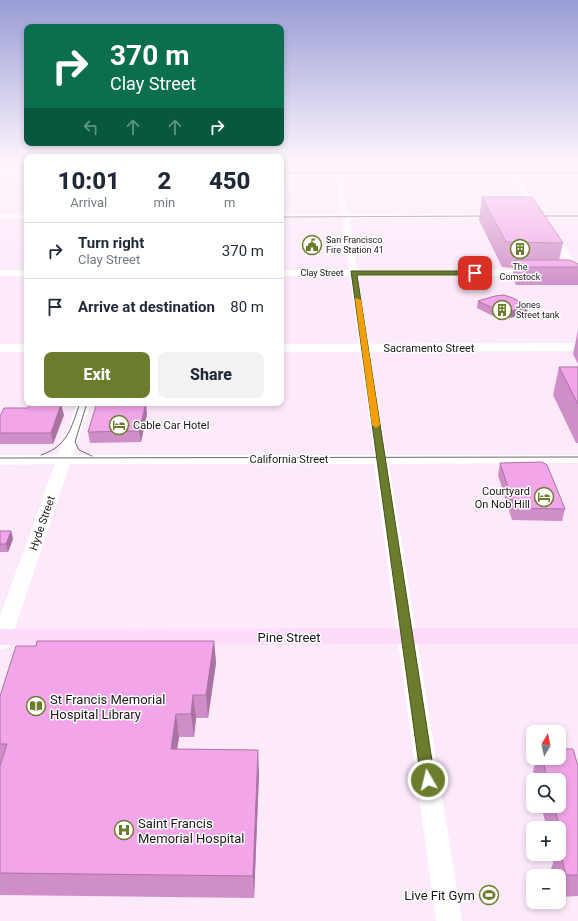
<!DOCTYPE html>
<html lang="en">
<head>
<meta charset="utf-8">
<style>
  :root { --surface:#fff; --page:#f2f2f3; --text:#1f2937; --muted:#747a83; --line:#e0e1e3; --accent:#6b7d2d }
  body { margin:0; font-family:Roboto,sans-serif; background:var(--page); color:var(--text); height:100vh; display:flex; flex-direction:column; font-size:15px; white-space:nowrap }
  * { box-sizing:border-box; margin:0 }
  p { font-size:13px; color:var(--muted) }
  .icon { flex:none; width:22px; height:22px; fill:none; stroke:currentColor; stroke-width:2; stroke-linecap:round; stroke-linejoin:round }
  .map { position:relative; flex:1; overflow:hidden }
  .side { position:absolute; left:24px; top:154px; width:260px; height:252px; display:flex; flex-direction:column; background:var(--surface); border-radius:8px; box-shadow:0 2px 6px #0003 }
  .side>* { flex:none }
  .hud { position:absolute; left:24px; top:24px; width:260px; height:122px; border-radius:8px; box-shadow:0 2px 6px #0003; background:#0b6e4f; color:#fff; overflow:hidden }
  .needle { width:26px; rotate:9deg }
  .buttons { position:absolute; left:526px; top:725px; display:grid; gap:8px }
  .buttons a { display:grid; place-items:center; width:40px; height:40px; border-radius:8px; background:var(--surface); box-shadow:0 2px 6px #0003; font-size:20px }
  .pin { position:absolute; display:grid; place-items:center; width:34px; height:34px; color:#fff; margin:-17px; border-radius:8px; box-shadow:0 2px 6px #0006 }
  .me { position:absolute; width:44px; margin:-22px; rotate:352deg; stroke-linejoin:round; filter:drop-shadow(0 0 3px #0008) }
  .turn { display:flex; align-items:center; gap:14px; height:84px; padding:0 20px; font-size:18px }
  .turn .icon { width:52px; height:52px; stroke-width:2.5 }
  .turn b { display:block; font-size:28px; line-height:34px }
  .lanes { display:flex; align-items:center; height:38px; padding:0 20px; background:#0003; justify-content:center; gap:20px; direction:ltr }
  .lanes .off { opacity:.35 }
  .eta { display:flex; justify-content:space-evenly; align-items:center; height:68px; text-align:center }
  .eta b { font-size:24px; font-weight:800; line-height:28px }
  .primary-button { display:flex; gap:8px; margin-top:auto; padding:8px 20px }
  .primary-button a { flex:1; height:46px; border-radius:8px; background:var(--accent); color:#fff; font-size:16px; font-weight:800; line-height:46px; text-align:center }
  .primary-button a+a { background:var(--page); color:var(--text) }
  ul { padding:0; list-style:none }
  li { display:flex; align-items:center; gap:12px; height:56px; padding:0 20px; border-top:1px solid var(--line) }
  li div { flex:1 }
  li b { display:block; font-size:15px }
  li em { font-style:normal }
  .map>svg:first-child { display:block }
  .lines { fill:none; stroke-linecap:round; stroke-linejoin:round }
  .minor { fill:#fff; fill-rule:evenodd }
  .tertiary { fill:#fff; fill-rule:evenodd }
  .secondary { fill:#fddcfa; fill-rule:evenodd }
  .tram { stroke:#70666f; stroke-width:1 }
  .wall { fill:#d08ec8 }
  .shaded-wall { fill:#a974a2 }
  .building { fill:#f2a5e8; stroke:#a974a2 }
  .route { fill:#6b7d2d; stroke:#46511d }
  .slow { fill:#f59e0b }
  .labels { text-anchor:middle; stroke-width:3; stroke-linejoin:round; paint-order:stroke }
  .far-poi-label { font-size:9px; fill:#1c161b; stroke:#fff; text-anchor:start }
  .far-street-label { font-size:9px; fill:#1c161b; stroke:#fff }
  .street-label { font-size:11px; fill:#1c161b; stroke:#fff }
  .poi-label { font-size:11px; fill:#1c161b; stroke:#fff; text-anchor:start }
  .near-street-label { font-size:13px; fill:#1c161b; stroke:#fff }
  .near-poi-label { font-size:13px; fill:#1c161b; stroke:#fff; text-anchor:start }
</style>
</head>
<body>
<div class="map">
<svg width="578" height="921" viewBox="0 0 578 921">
  <rect width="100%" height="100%" fill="#fce9f9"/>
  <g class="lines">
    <path class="minor" d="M0,161H3V162L0,164Z
      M334,161H340L342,171H508L502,161H508L515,171H578V175H517L541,211L537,213L533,211L511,175H342L348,214H496L500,216L496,218H349L387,459L385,462H377L375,459L342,218H281V214H341L336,175H281V171H335Z
      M0,171H27V175H0Z
      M525,214H578V218H528L524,216Z
      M0,215H27V219H0Z
      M551,234H557L578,267V277L574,274L550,236Z"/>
    <path class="tertiary" d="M0,270H27V276H0Z
      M281,270H533L538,273L533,276H281Z
      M578,343V351L281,352V344Z
      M0,344H27V352H0Z
      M77,403H91L73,455H578V463L389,464L462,921H436L374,464H70L10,643L7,648L0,650V616L55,464L0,465V455H58Z"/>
    <path class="secondary" d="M578,628V644L0,645V629Z"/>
    <path class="tram" d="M281,173H578
      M533,216H578
      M281,217L491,216
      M87,403L75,442L79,450L92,456
      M41,455C68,446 71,428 80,403
      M0,458L578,457"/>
  </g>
  <path class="wall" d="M482,197L563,243L559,260L578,264V285H516L512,278L514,268L502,267L479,220Z
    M478,301L528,306L527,313L510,318H501L493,316L477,308Z
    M578,330V364L573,354Z
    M559,367H578V443H576L553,395Z
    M147,414L141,442L90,443L88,432Z
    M64,415L53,444H0V416Z
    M500,463L565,509L562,521L512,520L498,475Z
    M0,531H11L13,539L8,552H0Z
    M214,641L216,663L208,718H196L194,737H179L177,749L259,773L254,898L0,895V696L36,646Z
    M537,758H559L578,766V896L559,897V876H553L551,869L554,860L553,854H559V828H547L541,806H559V780H535L533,771Z"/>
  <path class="shaded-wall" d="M528,306L527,313L510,318L512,311Z
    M146,403L147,414L141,442L139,431Z
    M61,404L64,415L53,444L51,433Z
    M11,531L13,539L8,552L6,544Z
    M214,641L216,663L208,718L206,695Z
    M193,695L196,718L194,737L191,714Z
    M176,714L179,737L174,772L171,749Z
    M258,750L259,773L254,898L253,876Z"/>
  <path class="building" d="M482,197H532L563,243L506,242Z
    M515,260H570L578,264V267H519Z
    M504,295L513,298L528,306L512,311H502L494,309L478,301L495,296Z
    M559,367H578V404Z
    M97,403H146L139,431L88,432Z
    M30,404H61L51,433H0V416L4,408H28Z
    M542,462L547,465L565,509L515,508L500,463Z
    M0,531H11L6,544H0Z
    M37,641H214L206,695H193L191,714H176L171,749L258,750L253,876L0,873V766L7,744H0V696L16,646H36Z
    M559,749H573L578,766V875H566L559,847H565L554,806H559V780H548L542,758H559Z"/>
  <linearGradient id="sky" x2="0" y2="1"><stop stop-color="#989cd5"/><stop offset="0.56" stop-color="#fef5fc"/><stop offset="1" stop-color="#fef5fc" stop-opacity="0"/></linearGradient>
  <rect width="578" height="290" fill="url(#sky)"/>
  <path class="route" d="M351,271H475L478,273L475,275H357L435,780L433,785L428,787L423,785L421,780Z"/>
  <path class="slow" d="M355,298L361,300L380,425L376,428L372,425Z"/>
  <defs>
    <g id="civic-ring" transform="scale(1)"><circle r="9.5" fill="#fff" stroke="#6b7d2d" stroke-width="1.5"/><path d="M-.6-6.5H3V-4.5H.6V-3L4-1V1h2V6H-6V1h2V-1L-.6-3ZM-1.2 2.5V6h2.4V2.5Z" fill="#6b7d2d"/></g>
    <g id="building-ring" transform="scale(1)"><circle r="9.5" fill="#fff" stroke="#6b7d2d" stroke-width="1.5"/><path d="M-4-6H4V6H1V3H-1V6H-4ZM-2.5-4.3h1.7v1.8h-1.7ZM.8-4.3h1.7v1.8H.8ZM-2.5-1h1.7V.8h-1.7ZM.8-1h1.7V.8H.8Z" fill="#6b7d2d"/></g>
    <g id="hotel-ring" transform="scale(1)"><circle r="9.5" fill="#fff" stroke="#6b7d2d" stroke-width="1.5"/><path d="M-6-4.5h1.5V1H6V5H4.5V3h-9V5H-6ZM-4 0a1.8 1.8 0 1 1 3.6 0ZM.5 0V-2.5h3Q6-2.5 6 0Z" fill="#6b7d2d"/></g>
    <g id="library-ring" transform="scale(1)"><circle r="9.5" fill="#fff" stroke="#6b7d2d" stroke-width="1.5"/><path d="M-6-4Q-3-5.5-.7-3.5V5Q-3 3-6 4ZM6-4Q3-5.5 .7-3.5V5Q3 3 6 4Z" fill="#6b7d2d"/></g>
    <g id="hospital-ring" transform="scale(1)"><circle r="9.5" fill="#fff" stroke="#6b7d2d" stroke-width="1.5"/><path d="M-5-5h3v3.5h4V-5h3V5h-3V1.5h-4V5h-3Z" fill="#6b7d2d"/></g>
    <g id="stadium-ring" transform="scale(1)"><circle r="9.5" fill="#fff" stroke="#6b7d2d" stroke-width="1.5"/><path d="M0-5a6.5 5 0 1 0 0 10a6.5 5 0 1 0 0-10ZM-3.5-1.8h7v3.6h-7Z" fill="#6b7d2d"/></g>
  </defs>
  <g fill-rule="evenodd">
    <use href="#civic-ring" x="312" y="245"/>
    <use href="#building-ring" x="520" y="249"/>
    <use href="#building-ring" x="502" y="310"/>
    <use href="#hotel-ring" x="119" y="425"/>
    <use href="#hotel-ring" x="544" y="497"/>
    <use href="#library-ring" x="36" y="706"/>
    <use href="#hospital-ring" x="124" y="830"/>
    <use href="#stadium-ring" x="489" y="895"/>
  </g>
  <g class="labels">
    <g class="far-poi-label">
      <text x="326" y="243">San Francisco<tspan x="326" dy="10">Fire Station 41</tspan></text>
      <text x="520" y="270" text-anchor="middle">The<tspan x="520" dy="10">Comstock</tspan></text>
      <text x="516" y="308">Jones<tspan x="516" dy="10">Street tank</tspan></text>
    </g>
    <g class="far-street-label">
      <text x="322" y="276">Clay Street</text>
    </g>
    <g class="street-label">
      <text x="429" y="352">Sacramento Street</text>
      <text x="289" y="463">California Street</text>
      <text transform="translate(42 523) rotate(-71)" y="4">Hyde Street</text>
    </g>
    <g class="poi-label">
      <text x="133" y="429">Cable Car Hotel</text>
      <text x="530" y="495" text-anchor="end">Courtyard<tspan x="530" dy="13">On Nob Hill</tspan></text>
    </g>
    <g class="near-street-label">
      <text x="289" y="642">Pine Street</text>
    </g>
    <g class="near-poi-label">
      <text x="50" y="704">St Francis Memorial<tspan x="50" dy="15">Hospital Library</tspan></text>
      <text x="138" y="828">Saint Francis<tspan x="138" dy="15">Memorial Hospital</tspan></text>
      <text x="475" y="900" text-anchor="end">Live Fit Gym</text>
    </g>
  </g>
</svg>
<div class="buttons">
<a><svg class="needle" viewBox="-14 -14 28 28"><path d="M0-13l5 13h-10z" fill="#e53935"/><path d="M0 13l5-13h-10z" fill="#747a83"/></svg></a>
<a><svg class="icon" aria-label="search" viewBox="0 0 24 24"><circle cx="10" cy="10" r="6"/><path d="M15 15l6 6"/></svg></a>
<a>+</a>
<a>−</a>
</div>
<div class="pin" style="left:475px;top:273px;background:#d93025"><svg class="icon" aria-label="arrive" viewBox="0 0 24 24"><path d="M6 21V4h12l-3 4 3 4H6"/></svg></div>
<svg class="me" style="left:428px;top:780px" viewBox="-20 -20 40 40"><circle r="17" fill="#6b7d2d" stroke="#fff" stroke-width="3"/><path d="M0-11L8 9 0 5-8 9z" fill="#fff"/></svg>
<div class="hud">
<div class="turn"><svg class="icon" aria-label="right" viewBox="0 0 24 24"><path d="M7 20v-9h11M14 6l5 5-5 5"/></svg><div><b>370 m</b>Clay Street</div></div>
<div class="lanes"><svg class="icon off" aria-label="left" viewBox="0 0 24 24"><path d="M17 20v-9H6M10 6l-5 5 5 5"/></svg><svg class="icon off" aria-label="ahead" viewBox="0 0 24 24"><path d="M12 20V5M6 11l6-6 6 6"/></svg><svg class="icon off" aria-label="ahead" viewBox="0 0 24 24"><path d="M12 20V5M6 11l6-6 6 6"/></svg><svg class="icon" aria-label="right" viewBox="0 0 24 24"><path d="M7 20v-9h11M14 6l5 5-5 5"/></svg></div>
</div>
<section class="side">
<div class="eta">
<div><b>10:01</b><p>Arrival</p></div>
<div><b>2</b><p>min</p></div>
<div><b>450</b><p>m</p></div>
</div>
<ul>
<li><svg class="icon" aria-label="right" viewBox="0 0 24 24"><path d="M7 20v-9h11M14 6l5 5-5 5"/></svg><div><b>Turn right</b><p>Clay Street</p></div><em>370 m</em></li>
<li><svg class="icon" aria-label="arrive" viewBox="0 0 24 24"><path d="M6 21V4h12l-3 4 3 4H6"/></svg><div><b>Arrive at destination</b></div><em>80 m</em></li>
</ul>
<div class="primary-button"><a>Exit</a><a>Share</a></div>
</section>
</div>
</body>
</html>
